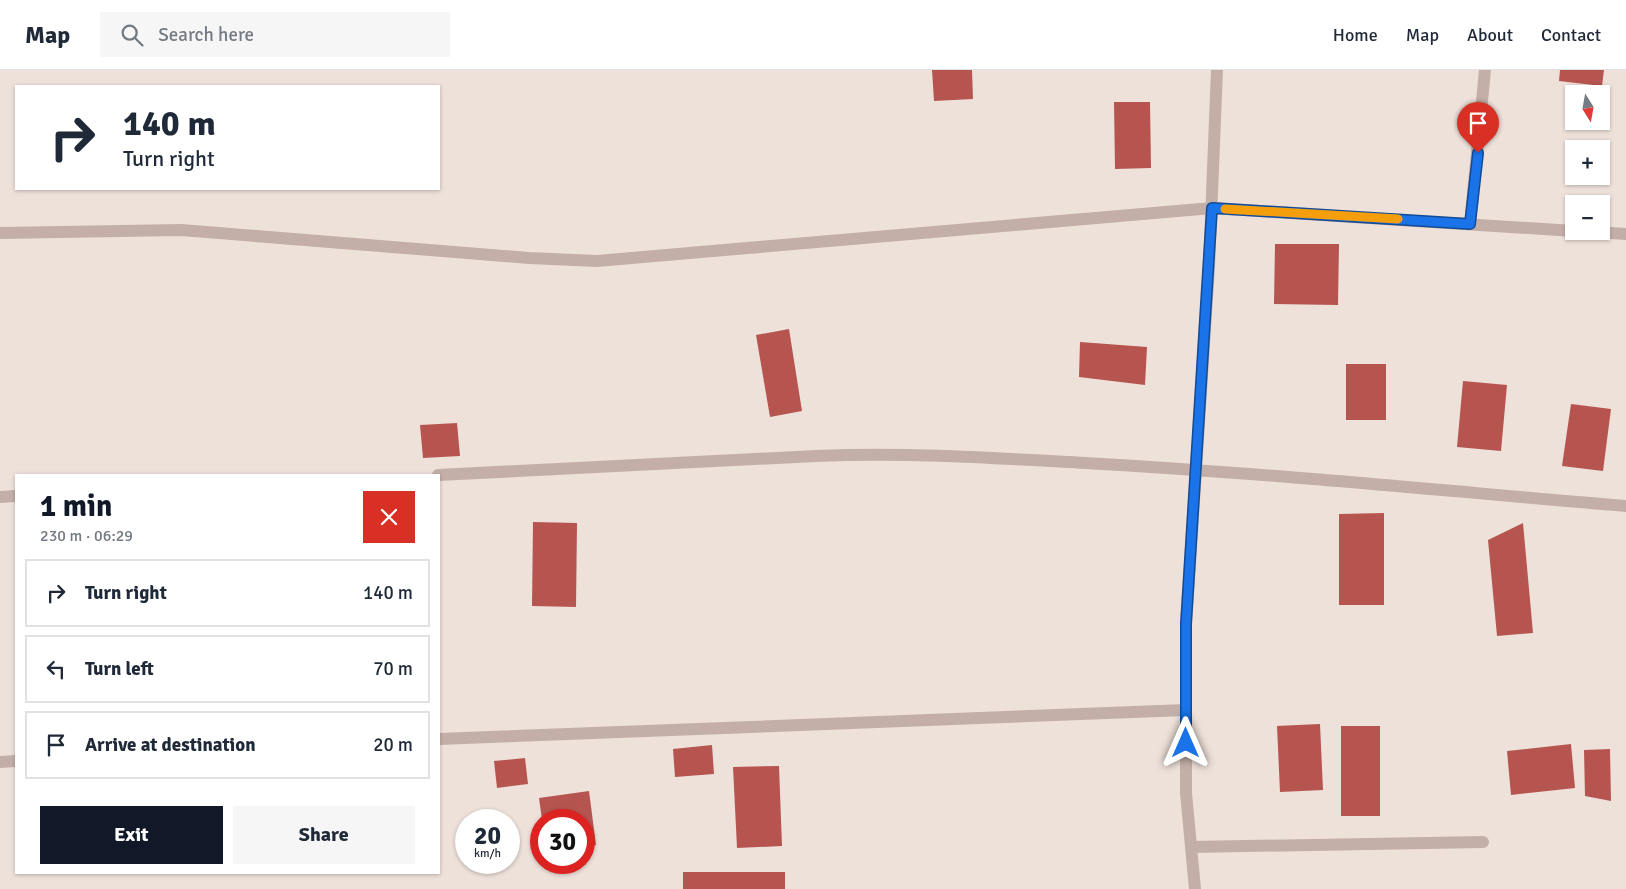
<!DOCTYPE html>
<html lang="en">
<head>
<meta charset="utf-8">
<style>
  :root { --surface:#fff; --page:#f6f6f7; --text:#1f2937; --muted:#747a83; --line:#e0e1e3; --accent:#111827 }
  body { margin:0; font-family:Signika,sans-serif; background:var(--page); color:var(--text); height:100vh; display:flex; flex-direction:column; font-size:19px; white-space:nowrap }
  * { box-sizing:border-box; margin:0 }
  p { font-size:16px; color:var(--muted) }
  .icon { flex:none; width:28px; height:28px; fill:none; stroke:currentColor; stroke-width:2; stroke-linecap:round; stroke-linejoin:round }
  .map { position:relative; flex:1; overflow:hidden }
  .sheet { position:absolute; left:15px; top:404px; width:425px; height:400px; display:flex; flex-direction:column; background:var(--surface); border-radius:0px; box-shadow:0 1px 4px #0004 }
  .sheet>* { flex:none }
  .top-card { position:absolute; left:15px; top:15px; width:425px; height:105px; border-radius:0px; box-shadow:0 1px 4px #0004; background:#fff; color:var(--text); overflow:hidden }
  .needle { width:32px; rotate:169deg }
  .buttons { position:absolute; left:1565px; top:15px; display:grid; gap:10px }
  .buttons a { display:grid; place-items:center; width:45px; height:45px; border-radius:0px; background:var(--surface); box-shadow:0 1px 4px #0004; font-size:25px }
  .speed { position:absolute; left:455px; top:739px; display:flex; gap:10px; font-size:25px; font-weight:700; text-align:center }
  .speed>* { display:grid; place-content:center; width:65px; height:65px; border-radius:50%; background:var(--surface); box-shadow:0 1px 4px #0004; line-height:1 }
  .speed small { font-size:12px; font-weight:400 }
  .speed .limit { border:8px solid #d22; background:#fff; color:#111 }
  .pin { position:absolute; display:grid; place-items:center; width:42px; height:42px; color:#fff; margin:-51px -21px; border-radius:50% 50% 50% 0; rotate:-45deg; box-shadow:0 0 5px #0007 }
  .pin .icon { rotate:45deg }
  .me { position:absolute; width:55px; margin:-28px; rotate:0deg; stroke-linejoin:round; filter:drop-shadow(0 0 4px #0008) }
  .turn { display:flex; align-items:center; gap:18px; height:105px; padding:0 25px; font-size:22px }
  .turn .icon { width:65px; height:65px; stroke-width:2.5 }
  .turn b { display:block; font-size:35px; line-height:42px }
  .round { display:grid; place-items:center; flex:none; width:52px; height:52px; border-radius:0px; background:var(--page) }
  .head { display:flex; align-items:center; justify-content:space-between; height:85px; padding:0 25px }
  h1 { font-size:30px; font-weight:800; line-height:38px; color:var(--accent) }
  .cta { display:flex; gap:10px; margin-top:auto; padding:10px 25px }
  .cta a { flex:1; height:58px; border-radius:0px; background:var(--accent); color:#fff; font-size:20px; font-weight:800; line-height:58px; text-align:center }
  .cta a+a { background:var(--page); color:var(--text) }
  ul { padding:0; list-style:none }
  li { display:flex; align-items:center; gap:15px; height:68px; margin:0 10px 8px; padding:0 15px; border:2px solid var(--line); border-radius:0px }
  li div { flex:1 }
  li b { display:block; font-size:19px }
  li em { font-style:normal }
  header { display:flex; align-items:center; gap:30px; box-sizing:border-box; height:70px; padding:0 25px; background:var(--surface); border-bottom:1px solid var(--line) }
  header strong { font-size:24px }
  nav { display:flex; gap:28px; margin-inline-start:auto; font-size:18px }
  .search { width:350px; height:45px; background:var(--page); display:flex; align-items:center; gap:12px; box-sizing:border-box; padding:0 18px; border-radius:0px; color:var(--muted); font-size:19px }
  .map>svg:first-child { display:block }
  .building { fill:#b65550 }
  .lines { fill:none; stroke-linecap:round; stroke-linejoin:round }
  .minor { stroke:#c4afa8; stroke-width:12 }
  .route-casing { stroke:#114b97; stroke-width:12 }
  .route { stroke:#1a73e8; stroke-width:9 }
  .slow { stroke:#f59e0b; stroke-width:9 }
</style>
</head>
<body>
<header>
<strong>Map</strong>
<div class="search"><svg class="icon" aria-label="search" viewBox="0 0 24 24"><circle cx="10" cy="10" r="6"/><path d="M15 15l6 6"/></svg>Search here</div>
<nav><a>Home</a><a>Map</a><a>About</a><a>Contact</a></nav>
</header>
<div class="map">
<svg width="1626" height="819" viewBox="0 0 1626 819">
  <rect width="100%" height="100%" fill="#eee1da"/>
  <path class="building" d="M932,0H972L973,29L934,31Z
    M1560,0H1604L1602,16L1559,11Z
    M1114,32H1150L1151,98L1115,99Z
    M1275,174H1339L1338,235L1274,234Z
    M789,259L802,341L770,347L756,265Z
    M1080,272L1147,277L1145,315L1079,307Z
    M1346,294H1386V350H1346Z
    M1463,311L1507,315L1501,381L1457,377Z
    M1571,334L1611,339L1603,401L1562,396Z
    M457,353L460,386L423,388L420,355Z
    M1384,443V535H1339V444Z
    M533,452L577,453L576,537L532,536Z
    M1523,453L1533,563L1497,566L1488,470Z
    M1320,654L1323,720L1280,722L1277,656Z
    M1341,656H1380V746H1341Z
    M1571,674L1575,718L1511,725L1507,681Z
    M712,675L714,704L675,707L673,679Z
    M1610,679L1611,731L1585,726L1584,680Z
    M525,688L528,714L497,718L494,691Z
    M779,696L782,776L737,778L733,697Z
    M589,721L596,775L584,777V750H542L539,728Z
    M683,802H785V819H683Z"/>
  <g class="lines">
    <path class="minor" d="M1470,154L1485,0
      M1581,161L1626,164
      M0,163L181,160L529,188L597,191L1212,138L1574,161
      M438,405L816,386C906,382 995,388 1085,393C1266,403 1446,421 1626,436
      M0,427L16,426
      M439,669L1186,640
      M0,692L16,691
      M1191,777L1483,772
      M1195,819L1186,723V554L1209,197L1217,0"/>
  </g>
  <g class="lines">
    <g class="route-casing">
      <path id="route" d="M1186,673V554L1212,138L1470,154L1478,83"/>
    </g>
    <use href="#route" class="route"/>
    <path class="slow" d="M1225,139L1398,149"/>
  </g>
</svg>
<div class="buttons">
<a><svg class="needle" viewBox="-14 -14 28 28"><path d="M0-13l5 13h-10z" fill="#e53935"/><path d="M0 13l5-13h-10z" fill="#747a83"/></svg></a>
<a>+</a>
<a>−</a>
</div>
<div class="speed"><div>20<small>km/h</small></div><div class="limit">30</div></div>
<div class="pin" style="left:1478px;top:83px;background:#d93025"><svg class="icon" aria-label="arrive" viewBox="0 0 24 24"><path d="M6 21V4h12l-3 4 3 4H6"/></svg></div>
<svg class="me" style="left:1186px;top:673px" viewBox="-20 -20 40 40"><path d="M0-17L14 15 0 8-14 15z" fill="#1a73e8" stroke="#fff" stroke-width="4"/></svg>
<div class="top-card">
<div class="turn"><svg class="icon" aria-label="right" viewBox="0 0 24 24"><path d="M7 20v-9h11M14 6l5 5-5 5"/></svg><div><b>140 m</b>Turn right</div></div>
</div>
<section class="sheet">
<div class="head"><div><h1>1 min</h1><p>230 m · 06:29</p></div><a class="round" style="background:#d93025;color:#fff"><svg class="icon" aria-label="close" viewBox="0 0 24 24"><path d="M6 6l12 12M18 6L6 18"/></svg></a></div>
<ul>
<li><svg class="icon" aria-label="right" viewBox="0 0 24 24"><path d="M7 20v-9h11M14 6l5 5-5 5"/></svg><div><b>Turn right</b></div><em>140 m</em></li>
<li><svg class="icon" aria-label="left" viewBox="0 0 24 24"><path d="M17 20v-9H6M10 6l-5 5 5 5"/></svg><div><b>Turn left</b></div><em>70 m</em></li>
<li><svg class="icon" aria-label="arrive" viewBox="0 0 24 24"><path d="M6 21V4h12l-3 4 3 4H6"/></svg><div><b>Arrive at destination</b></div><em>20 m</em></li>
</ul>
<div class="cta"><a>Exit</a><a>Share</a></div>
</section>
</div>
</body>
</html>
